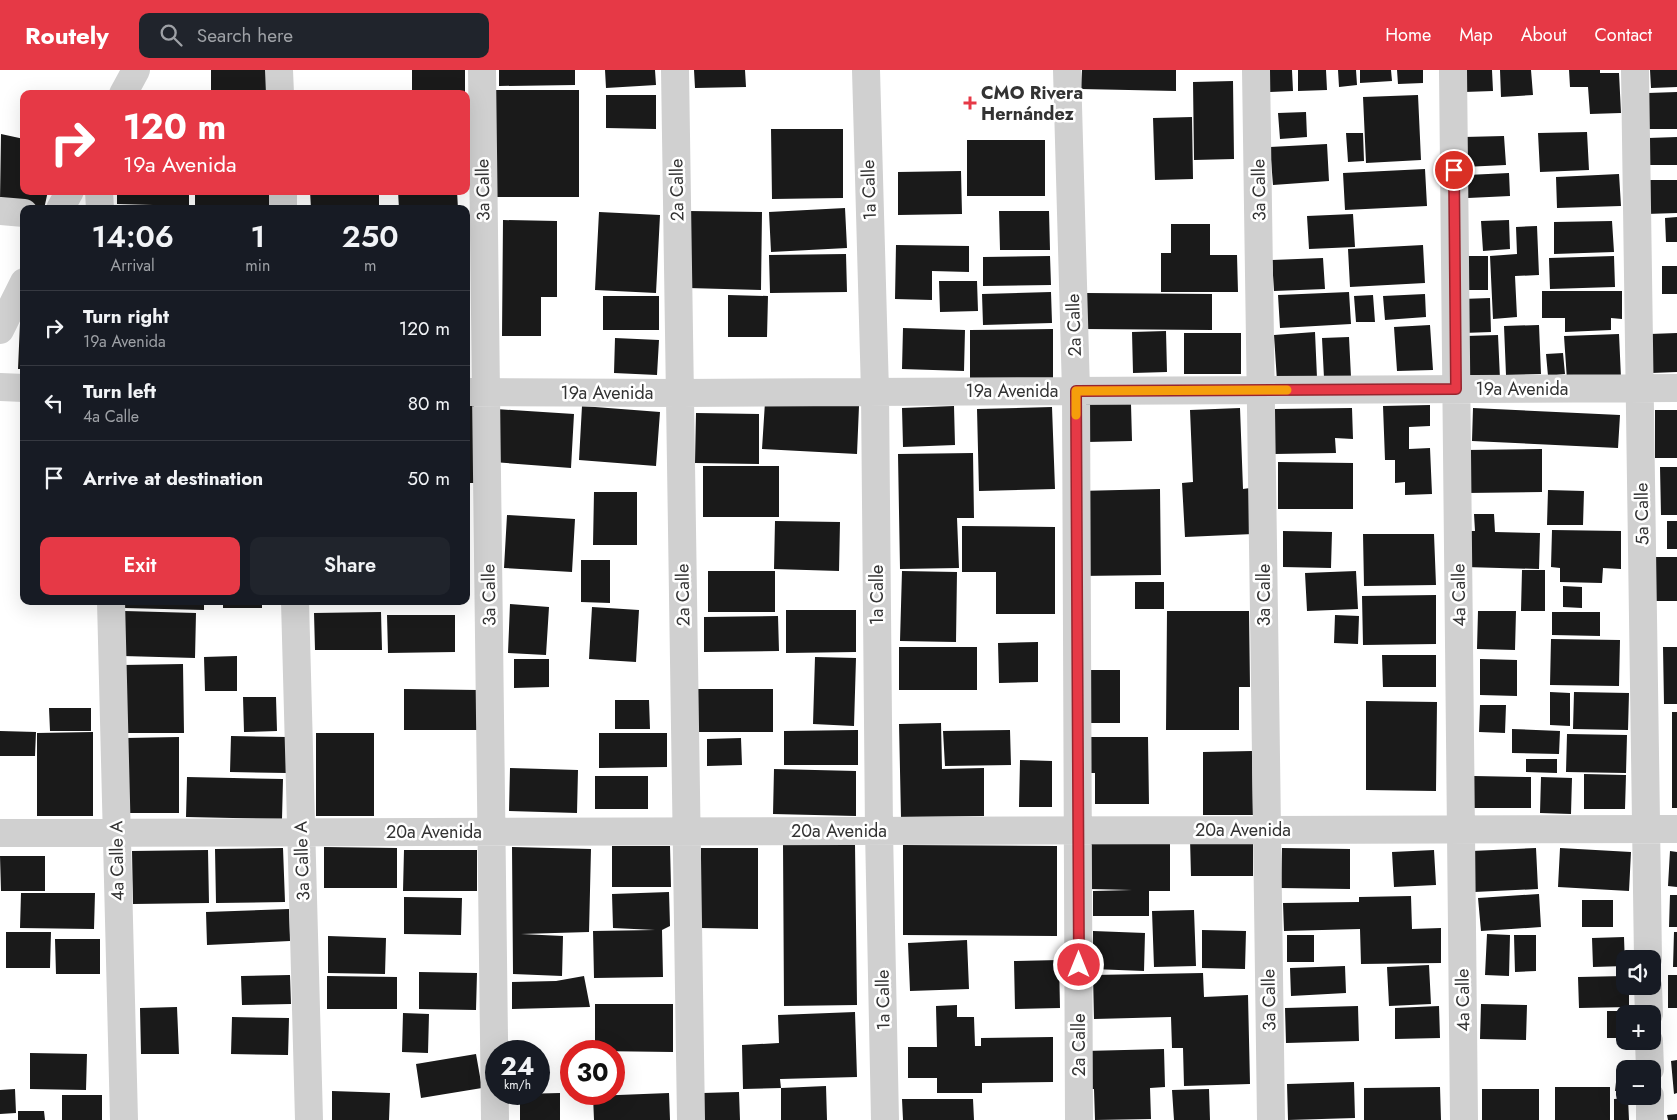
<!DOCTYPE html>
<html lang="en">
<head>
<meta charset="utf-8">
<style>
  :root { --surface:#171b24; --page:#20242c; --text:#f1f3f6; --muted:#9ea1a6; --line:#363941; --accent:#e63946 }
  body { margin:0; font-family:Jost,sans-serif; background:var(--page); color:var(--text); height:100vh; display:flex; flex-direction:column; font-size:19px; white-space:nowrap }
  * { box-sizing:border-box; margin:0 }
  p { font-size:16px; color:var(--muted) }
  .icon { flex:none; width:28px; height:28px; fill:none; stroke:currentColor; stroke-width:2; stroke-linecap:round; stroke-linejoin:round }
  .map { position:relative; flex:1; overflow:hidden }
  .sheet { position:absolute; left:20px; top:135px; width:450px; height:400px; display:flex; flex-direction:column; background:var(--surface); border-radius:10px; box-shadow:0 5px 20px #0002 }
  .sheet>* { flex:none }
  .guide { position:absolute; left:20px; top:20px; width:450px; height:105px; border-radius:10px; box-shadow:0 5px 20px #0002; background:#e63946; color:#fff; overflow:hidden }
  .buttons { position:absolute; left:1616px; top:880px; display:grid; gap:10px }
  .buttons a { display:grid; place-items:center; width:45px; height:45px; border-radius:10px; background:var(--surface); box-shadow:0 5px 20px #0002; font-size:25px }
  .speed { position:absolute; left:485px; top:970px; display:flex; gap:10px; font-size:25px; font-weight:700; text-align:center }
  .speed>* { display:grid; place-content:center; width:65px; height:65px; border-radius:50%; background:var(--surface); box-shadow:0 5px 20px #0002; line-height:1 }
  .speed small { font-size:12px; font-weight:400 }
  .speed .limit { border:8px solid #d22; background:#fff; color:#111 }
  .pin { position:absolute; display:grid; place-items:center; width:42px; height:42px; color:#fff; margin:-21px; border:2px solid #fff; border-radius:50%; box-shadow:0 1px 5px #0007 }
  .me { position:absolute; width:55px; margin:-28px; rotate:0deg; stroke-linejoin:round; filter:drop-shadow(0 0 4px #0008) }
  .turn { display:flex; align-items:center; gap:18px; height:105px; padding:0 20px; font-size:22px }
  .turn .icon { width:65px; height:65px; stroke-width:2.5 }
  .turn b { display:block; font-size:35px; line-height:42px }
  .eta { display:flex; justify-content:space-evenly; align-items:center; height:85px; text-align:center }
  .eta b { font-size:30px; font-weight:600; line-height:35px }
  .primary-button { display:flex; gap:10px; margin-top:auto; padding:10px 20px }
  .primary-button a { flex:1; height:58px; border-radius:10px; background:var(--accent); color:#fff; font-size:20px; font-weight:600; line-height:58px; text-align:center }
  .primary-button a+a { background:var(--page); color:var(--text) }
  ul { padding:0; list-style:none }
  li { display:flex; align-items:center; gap:15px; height:75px; padding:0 20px; border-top:1px solid var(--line) }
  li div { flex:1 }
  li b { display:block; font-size:19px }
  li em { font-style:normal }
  header { display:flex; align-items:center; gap:30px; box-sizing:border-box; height:70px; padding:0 25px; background:var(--accent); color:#fff }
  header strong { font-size:24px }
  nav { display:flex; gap:28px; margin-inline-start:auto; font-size:18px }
  .search { width:350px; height:45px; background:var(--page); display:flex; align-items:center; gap:12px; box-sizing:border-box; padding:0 18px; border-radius:10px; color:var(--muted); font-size:19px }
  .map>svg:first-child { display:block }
  .building { fill:#1a1a1a }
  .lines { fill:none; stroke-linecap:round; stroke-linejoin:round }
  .minor { stroke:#d0d0d0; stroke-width:28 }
  .route-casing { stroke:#96252e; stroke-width:12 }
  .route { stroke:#e63946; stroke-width:9 }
  .slow { stroke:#f59e0b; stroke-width:9 }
  .poi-dot { fill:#e63946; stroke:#fff; stroke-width:2 }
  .labels { text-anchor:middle; stroke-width:5; stroke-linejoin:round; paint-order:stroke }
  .poi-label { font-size:18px; font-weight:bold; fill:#333; stroke:#fff; text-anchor:start }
  .street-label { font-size:18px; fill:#333; stroke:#fff }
</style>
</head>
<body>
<header>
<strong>Routely</strong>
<div class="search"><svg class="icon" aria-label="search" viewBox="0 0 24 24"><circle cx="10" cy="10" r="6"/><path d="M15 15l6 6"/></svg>Search here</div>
<nav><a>Home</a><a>Map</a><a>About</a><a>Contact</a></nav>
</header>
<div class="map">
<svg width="1677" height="1050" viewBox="0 0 1677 1050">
  <rect width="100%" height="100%" fill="#fff"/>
  <path class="building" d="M211,0H272V24H211Z
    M412,0H465V22H412Z
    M499,0H575V15L499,16Z
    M605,0H655L656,15L606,18Z
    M694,0H745L746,17L695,18Z
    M1082,0H1176V21L1081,19Z
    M1268,0H1292L1293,21L1269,22Z
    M1298,0H1326L1327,20L1298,21Z
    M1338,0H1356L1357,15L1339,17Z
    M1360,0H1391L1392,11L1360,13Z
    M1397,0H1423V13L1398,14Z
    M1464,0H1492L1493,21L1464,22Z
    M1500,0H1531L1533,25L1501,27Z
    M1569,0H1600V3H1619L1621,43L1590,44L1588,17H1570Z
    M1650,0H1677V17L1651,18Z
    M1233,11L1234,89L1194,90L1193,12Z
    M495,20H579V127H495Z
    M1677,22V59H1648V23Z
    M606,25H656V59L606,58Z
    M1418,25L1421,90L1366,93L1363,27Z
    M1306,42L1307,67L1280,69L1278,43Z
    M1192,47L1193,109L1155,110L1153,48Z
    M771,59H843V128L772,129Z
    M1587,62L1589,100L1540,102L1538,63Z
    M1346,63H1363L1364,91L1348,92Z
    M1,64L24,69V121H48L44,139L0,130Z
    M1504,66L1506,95L1464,97V67Z
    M1677,67V95H1649L1648,68Z
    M967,70H1045V126H967Z
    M1327,74L1329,111L1273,115L1270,77Z
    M1425,99L1427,136L1345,140L1343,103Z
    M961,101L962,144L898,145V102Z
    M1509,103L1510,126L1468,128L1467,105Z
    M1619,104L1621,136L1557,138L1556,107Z
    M1646,110H1677V143L1646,144Z
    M117,121H189V136L117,134Z
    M195,121H275V139H195Z
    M310,121H379V139H311Z
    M398,121H457L458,139H399Z
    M845,138L847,178L771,182L769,142Z
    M689,141L762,142L761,220L688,218Z
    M999,141H1049L1050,180H1000Z
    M599,142L660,145L656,223L595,220Z
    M1353,144L1355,177L1309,179L1307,146Z
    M1677,147V172H1666L1665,148Z
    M503,150L557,151V227H541V266H502Z
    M1509,150L1510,179L1483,181L1481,151Z
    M1612,151L1614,182L1554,184V152Z
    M1171,154H1210V185H1237L1238,222H1161V183H1171Z
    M1537,156L1539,205L1515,206L1517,247L1493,249L1490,186L1517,184L1516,157Z
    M896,175L969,176V202L932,201V230L895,229Z
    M1423,175L1425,213L1350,217L1348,179Z
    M846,184L847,222L770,223L769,185Z
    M1050,186L1051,215L983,216V187Z
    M1460,186H1488V220H1461Z
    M1614,186L1615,217L1550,219L1549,188Z
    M1323,188L1325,219L1274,221L1272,190Z
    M1662,196H1677V224H1662Z
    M939,211H977L978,241L940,242Z
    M1542,221H1622V249L1611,248V260L1565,262V248H1542Z
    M1051,222L1052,253L983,255L982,224Z
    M1349,222L1351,254L1280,258L1278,225Z
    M1087,223L1212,224V260L1086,259Z
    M1425,224L1426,247L1385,250L1383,226Z
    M728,225L768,226L767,267H728Z
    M1373,225L1375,252H1356L1354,226Z
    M603,226H659V260H603Z
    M1490,228L1491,262L1463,263L1462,229Z
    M20,253H24V299H18Z
    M1430,255L1433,300L1397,301L1394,257Z
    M1539,255L1541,304L1506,305L1504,256Z
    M903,258L965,260L964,301L902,299Z
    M1053,259V308H970V260Z
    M1166,261L1167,302L1133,303L1132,262Z
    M1315,262L1317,308L1277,311L1274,265Z
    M1184,263H1241V304H1184Z
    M1677,263V302L1651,303L1650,264Z
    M1619,264L1621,308L1567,310L1564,266Z
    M1498,265L1500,309L1468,311L1466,266Z
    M1349,267L1351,307L1324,308L1322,268Z
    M615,268L659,270L657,305L614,303Z
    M1563,283L1565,304L1548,306L1546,284Z
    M765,332L859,336L857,384L762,379Z
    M466,334L474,335V413H466Z
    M1086,334H1131L1132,371L1087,372Z
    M1430,335V356L1409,357V379L1430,378L1432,424L1405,425V412L1395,413V390H1385L1383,336Z
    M582,336L660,342L656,396L579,390Z
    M954,336L955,375L903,377L902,338Z
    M1052,337L1055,419L979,421L977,339Z
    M1240,338L1243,419L1250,418L1253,464L1185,467L1182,413L1193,412L1190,340Z
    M1352,338L1353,369L1335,368L1336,383L1274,384V339Z
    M1473,338L1620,345L1618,378L1472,371Z
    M496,339L574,344L571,398L493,392Z
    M1655,340H1677V388H1655Z
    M696,343L759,344V394L695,393Z
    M1542,379V422L1466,423V380Z
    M973,383L974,448H957L959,498L900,499L898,384Z
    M1278,392L1353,393V439H1278Z
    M703,396H779V447H703Z
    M1660,397H1677V445H1661Z
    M1160,419L1161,505L1080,506L1079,421Z
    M1548,420L1584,421L1583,455H1547Z
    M594,422H637V475H593Z
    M1474,444H1494L1495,462L1540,463L1539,499L1465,497L1466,461H1475Z
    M507,445L575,449L572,502L504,498Z
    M775,451L840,452L839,501L774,499Z
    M1667,451H1677V479H1667Z
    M962,456L1055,457V544H996V502H962Z
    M1552,460L1621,461V499L1603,498L1602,513L1560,512V498L1551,497Z
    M1283,461L1332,462L1331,498L1283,497Z
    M1363,464H1434L1436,515L1364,516Z
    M1655,487H1677V531H1656Z
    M581,490H610V533L581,532Z
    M1522,500H1545V541H1521Z
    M708,501H775V542H708Z
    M902,501L957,502L956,572L900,571Z
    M1356,501L1358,539L1307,541L1305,503Z
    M1135,512H1164V539H1135Z
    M1563,516L1582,517V538L1563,537Z
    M1436,525V574L1363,575L1362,526Z
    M124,531H204V540L124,538Z
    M223,531H262V538H223Z
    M510,534L549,537L546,585L508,583Z
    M592,537L639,540L636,592L589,589Z
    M786,540H856V582L786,583Z
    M125,541L196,543L195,588L123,586Z
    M1167,541H1249L1250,617H1239V660H1166Z
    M1478,541H1516L1515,580L1477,579Z
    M381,542L382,580H315L314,543Z
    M1552,542H1600V566L1552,565Z
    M387,545H455V582L388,583Z
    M1335,545L1359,546L1358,574L1334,573Z
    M778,546L779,581L704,582V547Z
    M1551,569L1620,570L1619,616L1550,615Z
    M1038,572V612L999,613L998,573Z
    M899,577H977V620H899Z
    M1663,577H1677V634H1664Z
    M1382,585H1436V617H1383Z
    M237,586V621H205L204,587Z
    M815,587L856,588L854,656L813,654Z
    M514,589H549V617L514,618Z
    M1480,589L1517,590V626L1480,625Z
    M183,594L184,663H123V595Z
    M1086,600H1120V653H1087Z
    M404,619L478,620V660H404Z
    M695,619H773V662H695Z
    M1550,622L1570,623V656L1550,655Z
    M1574,622L1629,623L1628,660L1573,659Z
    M243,627H276L277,661L244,662Z
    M615,630H649L650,659H615Z
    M1366,631L1437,632L1436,721L1366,720Z
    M1480,635H1506L1505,663L1479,662Z
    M49,638H91V661H50Z
    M1672,642H1677V738H1672Z
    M941,653L942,699L984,698V746L901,747L899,654Z
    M1512,659L1560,661L1559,684L1512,683Z
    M858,660V695H784V661Z
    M1010,660L1011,695L945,696L943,661Z
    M0,661L36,662L35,686H0Z
    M93,662V746H37V663Z
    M316,663H374V746H316Z
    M599,663H667V697L599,698Z
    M1567,664L1627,665L1626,703L1566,702Z
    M231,666L287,667V703L230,702Z
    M179,667V743H127L126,668Z
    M1088,667H1148L1149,734H1095V703H1088Z
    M741,668L742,695L707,696V669Z
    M1252,681L1253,745H1203V682Z
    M1526,689H1557V703L1526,702Z
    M1020,690L1052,691V737H1019Z
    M510,698L578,700L577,743L509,741Z
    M774,699L856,701V746L773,744Z
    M1584,704L1626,705L1625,739H1584Z
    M595,706H648V739H595Z
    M1474,706L1531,707V738H1473Z
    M187,707L283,709L282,749L186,747Z
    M1541,707L1572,708L1571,744L1540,743Z
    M1190,769H1253V806H1191Z
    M1091,770L1170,772V821H1149V846H1093V821L1132,820L1090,819Z
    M783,774H855L857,935L784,936Z
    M903,775L1057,776V866L903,865Z
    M612,776H670L671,817H612Z
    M324,777L397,778V818H324Z
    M512,777L591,779L589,862L521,864L563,866L562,906L513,904Z
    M283,778L285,832L216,833L215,779Z
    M701,778H758V859L701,858Z
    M1282,778L1350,779V819L1281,818Z
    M1536,778L1538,819L1474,822L1472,781Z
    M1560,778L1631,782L1629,821L1558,817Z
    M208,780L209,833L133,834L132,781Z
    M404,780H477V821H403Z
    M1434,780L1436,815L1394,817L1392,782Z
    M1670,781L1677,782V817L1668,816Z
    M0,786H45V821H1Z
    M669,822L670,856L662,860L663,907L594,908L593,861L655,860L613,858L612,824Z
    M21,823H95L94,859L20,858Z
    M1539,824L1541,857L1481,861L1478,828Z
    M1670,825H1677V857H1669Z
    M1411,826L1412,859L1441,858V893L1361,894L1360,859L1284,861L1283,833L1359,832V827Z
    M404,827L462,828L461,865L404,864Z
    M1582,830H1613V857H1582Z
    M289,839L290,871L207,875L206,842Z
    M1194,840L1196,896L1154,897L1152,841Z
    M1202,860L1246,861L1245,899L1202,898Z
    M1093,861L1145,863L1144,901L1093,899Z
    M6,862H51L50,898H6Z
    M1674,862H1677V897H1673Z
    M1487,864L1510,865L1509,906L1485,905Z
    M1287,865H1314V892H1287Z
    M1514,865H1536V901L1515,902Z
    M328,866L386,868L385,904L328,903Z
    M1624,867L1625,896L1593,897L1592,868Z
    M55,869H100V904H56Z
    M967,870L969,919L910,921L908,873Z
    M1059,890L1060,938L1015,939L1014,891Z
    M1429,895L1431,934L1389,936L1387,897Z
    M1345,896L1346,923L1291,926L1290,898Z
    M419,902L477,903L476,940L419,939Z
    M1203,903L1204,927L1248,925L1250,1014L1184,1016L1183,978H1172L1171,947L1094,949L1093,905Z
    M290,905L291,934L242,935L241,906Z
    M1668,905H1677V938H1668Z
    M327,906L397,907V939H327Z
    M584,906L590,937L512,939V912L556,911Z
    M1625,906V916H1629V937L1579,938L1578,907Z
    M595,934H673V982L595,981Z
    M1481,934L1527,935L1526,970L1480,969Z
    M957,935V947H974L975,976H981V968L1053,967V1012L982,1013V1023H937V1008H908V977H937L936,936Z
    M1358,936L1359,971L1286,973L1285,938Z
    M1439,936L1440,968L1395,969V938Z
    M177,937L179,984H141L140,938Z
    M1607,941H1630V944H1625V968H1607Z
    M855,942L857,1007L780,1009L781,1018L743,1019L742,975L779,973L778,945Z
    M403,943L429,944L428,983L402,982Z
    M232,947L289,948L288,985L231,984Z
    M1164,979L1165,1017L1150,1018L1151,1049L1095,1050L1094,1019H1087L1085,981Z
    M30,983L87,984L86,1020L30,1019Z
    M476,984L482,1018L421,1028L416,994Z
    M1677,990V1023L1674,1024L1671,991Z
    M1617,1003L1625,1004V1021H1615Z
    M1354,1012L1355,1048L1288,1050L1287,1014Z
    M826,1016L827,1050H781V1018Z
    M1440,1017L1441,1050H1364V1018Z
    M1555,1017H1610V1050H1555Z
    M15,1019L16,1043L0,1044V1020Z
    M1209,1019L1210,1050H1174L1172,1020Z
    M1482,1019H1539V1050H1482Z
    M332,1021L390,1023L389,1050H332Z
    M739,1022L740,1050H704L703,1023Z
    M560,1023V1050H520V1024Z
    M669,1023L670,1050H594L593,1026Z
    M62,1025H102V1050H62Z
    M1628,1028L1629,1050H1614V1029Z
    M902,1029H973L974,1050H903Z
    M18,1041H44L45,1050H18Z
    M1677,1044V1050H1668L1667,1045Z"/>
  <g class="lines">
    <path class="minor" d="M279,0L280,24
      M482,0L495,1050
      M675,0L691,1050
      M866,0L875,322L879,761L885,1050
      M1067,0L1076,321L1079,1050
      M1256,0C1263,350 1265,700 1271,1050
      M1453,0L1464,1050
      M1635,0L1648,889
      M123,24L136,0
      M99,121L100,139
      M283,121V139
      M60,139L70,121
      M0,141L24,143
      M0,260L24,212
      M0,317L24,318
      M466,322L680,323L1677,318
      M111,531L124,1050
      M295,531L309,1050
      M0,763L1677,759
      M1648,916L1649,944
      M1649,971L1650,999
      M1650,1026V1050"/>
  </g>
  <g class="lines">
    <g class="route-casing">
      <path id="route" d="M1079,895L1076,321L1456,319L1454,100"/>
    </g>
    <use href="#route" class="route"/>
    <path class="slow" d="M1076,345V321L1287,320"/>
  </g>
  <path class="poi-dot" d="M967.5 25.5h5v5h5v5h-5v5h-5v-5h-5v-5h5z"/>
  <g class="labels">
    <g class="poi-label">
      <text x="981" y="29">CMO Rivera<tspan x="981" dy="21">Hernández</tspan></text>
    </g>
    <g class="street-label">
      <text transform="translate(483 120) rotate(-91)" y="6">3a Calle</text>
      <text transform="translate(677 120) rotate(-91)" y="6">2a Calle</text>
      <text transform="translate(869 120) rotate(-92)" y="6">1a Calle</text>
      <text transform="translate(1259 120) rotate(-91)" y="6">3a Calle</text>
      <text transform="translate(1074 255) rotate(-92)" y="6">2a Calle</text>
      <text x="1522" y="325">19a Avenida</text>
      <text x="1012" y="327">19a Avenida</text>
      <text x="607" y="329">19a Avenida</text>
      <text transform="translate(1642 444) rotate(-91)" y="6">5a Calle</text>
      <text transform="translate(489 525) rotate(-91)" y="6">3a Calle</text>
      <text transform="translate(683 525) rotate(-91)" y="6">2a Calle</text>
      <text transform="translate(877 525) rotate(-90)" y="6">1a Calle</text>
      <text transform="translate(1264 525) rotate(-90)" y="6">3a Calle</text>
      <text transform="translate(1459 525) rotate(-91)" y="6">4a Calle</text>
      <text x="1243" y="766">20a Avenida</text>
      <text x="839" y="767">20a Avenida</text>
      <text x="434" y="768">20a Avenida</text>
      <text transform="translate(117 791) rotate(-91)" y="6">4a Calle A</text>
      <text transform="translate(302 791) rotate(-92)" y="6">3a Calle A</text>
      <text transform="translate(883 930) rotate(-91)" y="6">1a Calle</text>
      <text transform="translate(1269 930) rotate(-91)" y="6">3a Calle</text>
      <text transform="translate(1463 930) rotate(-91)" y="6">4a Calle</text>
      <text transform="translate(1079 975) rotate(-90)" y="6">2a Calle</text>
    </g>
  </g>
</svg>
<div class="buttons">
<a><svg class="icon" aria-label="sound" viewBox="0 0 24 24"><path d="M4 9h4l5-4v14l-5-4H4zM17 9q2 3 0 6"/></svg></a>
<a>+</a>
<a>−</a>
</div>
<div class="speed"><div>24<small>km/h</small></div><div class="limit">30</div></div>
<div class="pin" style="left:1454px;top:100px;background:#d93025"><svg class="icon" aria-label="arrive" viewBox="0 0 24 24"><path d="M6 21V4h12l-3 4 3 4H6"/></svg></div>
<svg class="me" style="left:1079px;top:895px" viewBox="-20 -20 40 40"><circle r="17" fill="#e63946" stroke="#fff" stroke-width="3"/><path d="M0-11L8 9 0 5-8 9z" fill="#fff"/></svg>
<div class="guide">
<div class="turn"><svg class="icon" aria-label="right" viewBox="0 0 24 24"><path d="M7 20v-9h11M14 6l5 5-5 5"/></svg><div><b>120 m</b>19a Avenida</div></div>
</div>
<section class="sheet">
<div class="eta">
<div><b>14:06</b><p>Arrival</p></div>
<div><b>1</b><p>min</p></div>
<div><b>250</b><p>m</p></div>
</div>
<ul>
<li><svg class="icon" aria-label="right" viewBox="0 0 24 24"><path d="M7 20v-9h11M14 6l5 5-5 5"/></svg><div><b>Turn right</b><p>19a Avenida</p></div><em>120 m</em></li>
<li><svg class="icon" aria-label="left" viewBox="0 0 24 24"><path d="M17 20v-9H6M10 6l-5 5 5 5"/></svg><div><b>Turn left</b><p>4a Calle</p></div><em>80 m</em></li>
<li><svg class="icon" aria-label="arrive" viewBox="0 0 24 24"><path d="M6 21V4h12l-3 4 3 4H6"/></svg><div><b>Arrive at destination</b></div><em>50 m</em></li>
</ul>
<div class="primary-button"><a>Exit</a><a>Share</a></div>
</section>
</div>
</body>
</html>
